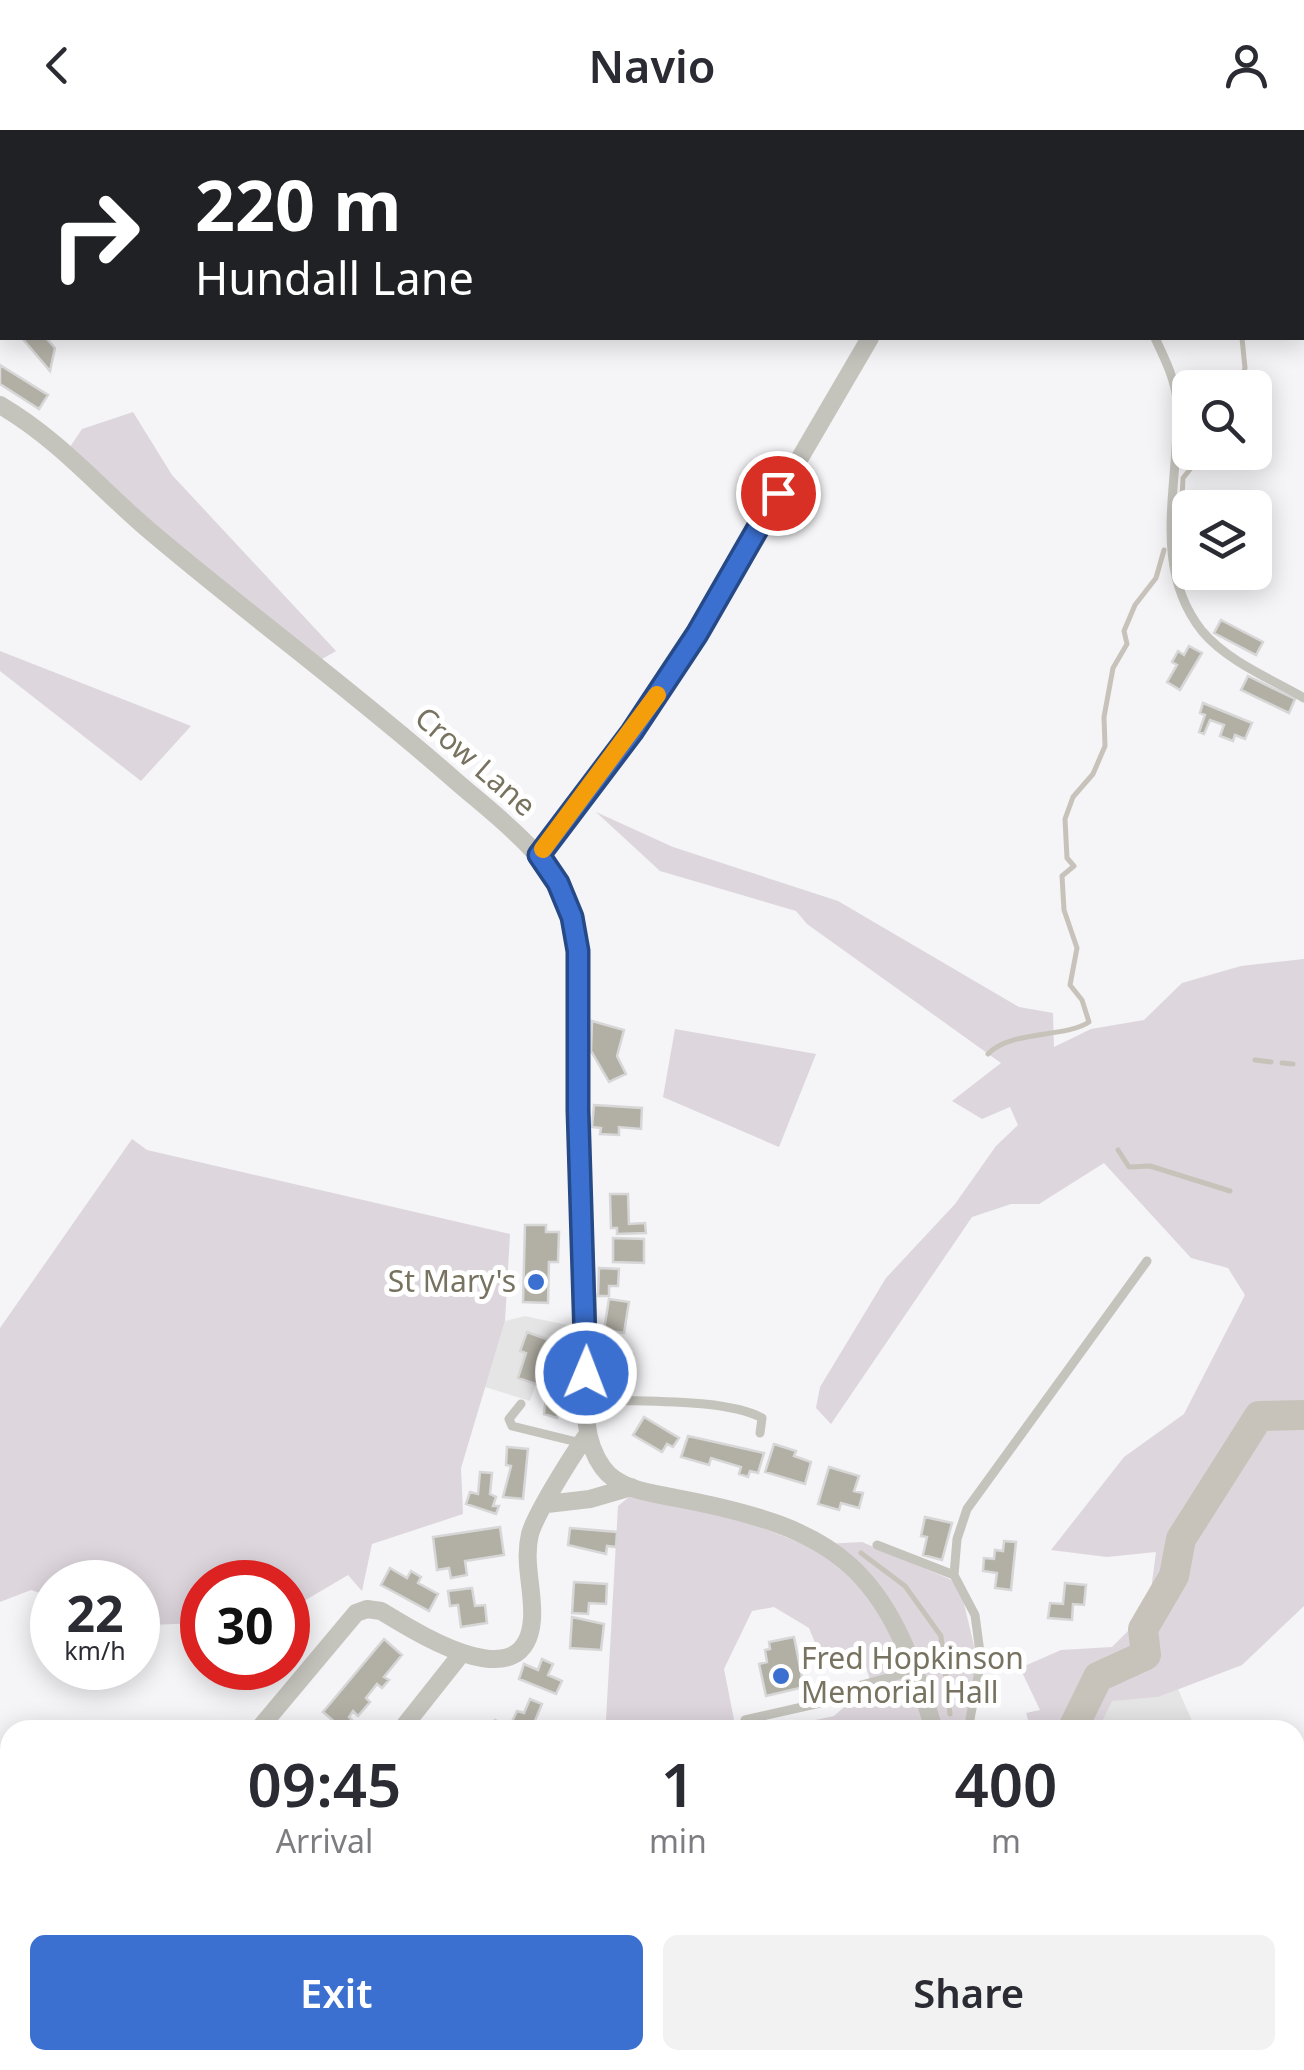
<!DOCTYPE html>
<html lang="en">
<head>
<meta charset="utf-8">
<style>
  :root { --surface:#fff; --page:#f2f2f3; --text:#2b2b33; --muted:#7c7c81; --accent:#3b70d0 }
  body { margin:0; font-family:"Noto Sans",sans-serif; background:var(--page); color:var(--text); height:100vh; display:flex; flex-direction:column; font-size:38px; white-space:nowrap }
  * { box-sizing:border-box; margin:0 }
  p { font-size:32px; color:var(--muted) }
  .icon { flex:none; width:55px; height:55px; fill:none; stroke:currentColor; stroke-width:2; stroke-linecap:round; stroke-linejoin:round }
  .map { position:relative; flex:1; overflow:hidden }
  .sheet { position:absolute; left:0px; top:1590px; width:1305px; height:350px; display:flex; flex-direction:column; background:var(--surface); border-radius:30px 30px 0 0; box-shadow:0 5px 25px #0003 }
  .sheet>* { flex:none }
  .hud { position:absolute; left:0px; top:0px; width:1305px; height:210px; box-shadow:0 5px 25px #0003; background:#202124; color:#fff; overflow:hidden }
  .fabs { position:absolute; left:1172px; top:240px; display:grid; gap:20px }
  .fabs a { display:grid; place-items:center; width:100px; height:100px; border-radius:15px; background:var(--surface); box-shadow:0 5px 25px #0003; font-size:50px }
  .speed { position:absolute; left:30px; top:1430px; display:flex; gap:20px; font-size:50px; font-weight:700; text-align:center }
  .speed>* { display:grid; place-content:center; width:130px; height:130px; border-radius:50%; background:var(--surface); box-shadow:0 5px 25px #0003; line-height:1 }
  .speed small { font-size:25px; font-weight:400 }
  .speed .limit { border:15px solid #d22; background:#fff; color:#111 }
  .pin { position:absolute; display:grid; place-items:center; width:85px; height:85px; color:#fff; margin:-42px; border:5px solid #fff; border-radius:50%; box-shadow:0 2px 10px #0007 }
  .me { position:absolute; width:110px; margin:-55px; rotate:1deg; stroke-linejoin:round; filter:drop-shadow(0 0 8px #0008) }
  .turn { display:flex; align-items:center; gap:35px; height:210px; padding:0 30px; font-size:45px }
  .turn .icon { width:130px; height:130px; stroke-width:2.5 }
  .turn b { display:block; font-size:70px; line-height:85px }
  .eta { display:flex; justify-content:space-evenly; align-items:center; height:170px; text-align:center }
  .eta b { font-size:60px; font-weight:600; line-height:70px }
  .cta { display:flex; gap:20px; margin-top:auto; padding:20px 30px }
  .cta a { flex:1; height:115px; border-radius:15px; background:var(--accent); color:#fff; font-size:40px; font-weight:600; line-height:115px; text-align:center }
  .cta a+a { background:var(--page); color:var(--text) }
  header { display:flex; justify-content:space-between; align-items:center; height:130px; padding:0 30px; background:var(--surface); font-size:45px; font-weight:600 }
  .map>svg:first-child { display:block }
  .built { fill:#e5e5e5 }
  .green { fill:#ddd6dd }
  .lines { fill:none; stroke-linecap:round; stroke-linejoin:round }
  .stream { stroke:#c8c3ba; stroke-width:5 }
  .river { stroke:#c8c3ba; stroke-width:30 }
  .building { fill:#b2afa5; stroke:#d7d7d8; stroke-width:2.5 }
  .lane { stroke:#c4c3bc; stroke-width:9 }
  .street { stroke:#c4c3bc; stroke-width:18 }
  .route-casing { stroke:#264987; stroke-width:25 }
  .route { stroke:#3b70d0; stroke-width:18 }
  .slow { stroke:#f59e0b; stroke-width:18 }
  .poi-dot { fill:#3b70d0; stroke:#fff; stroke-width:4 }
  .labels { text-anchor:middle; stroke-width:10; stroke-linejoin:round; paint-order:stroke }
  .street-label { font-size:30px; fill:#777360; stroke:#fff }
  .poi-label { font-size:30px; fill:#777360; stroke:#fff; text-anchor:end }
</style>
</head>
<body>
<header><svg class="icon" aria-label="back" viewBox="0 0 24 24"><path d="M15 5l-7 7 7 7"/></svg>Navio<svg class="icon" aria-label="person" viewBox="0 0 24 24"><circle cx="12" cy="8" r="4"/><path d="M4 21q1-7 8-7t8 7"/></svg></header>
<div class="map">
<svg width="1304" height="1940" viewBox="0 0 1304 1940">
  <rect width="100%" height="100%" fill="#f5f4f7"/>
  <path class="built" d="M525,1186L571,1196L577,1226L574,1266L536,1254L530,1271L485,1257L505,1191Z
    M1178,1559L1196,1600H1098L1111,1570L1158,1567Z
    M1295,1894L1304,1940H1156L1152,1930H1295Z"/>
  <path class="green" d="M133,282L172,345L336,521L322,529L217,451L70,317L82,299Z
    M0,521L191,596L141,651L0,541Z
    M596,682L673,717L838,771L1019,877L1053,883L1054,917L1091,899L1144,890L1182,853L1241,836L1304,829V1476L1242,1535L1158,1567L1112,1571L1098,1600H1031L1026,1583L1040,1580L1020,1538L1061,1520L1112,1517L1129,1500L1151,1460L1156,1422L1107,1427L1051,1420L1124,1327L1184,1284L1245,1165L1228,1138L1191,1128L1104,1033L1039,1074H1011L972,1087L831,1294L816,1278L820,1257L886,1148L955,1074L996,1016L1018,995L1010,977L982,989L952,971L1001,933L807,794L796,781L660,741Z
    M675,899L816,924L779,1017L663,967Z
    M132,1009L147,1020L510,1104L505,1191L461,1338L463,1384L372,1414L362,1461L348,1445L304,1471L288,1476V1452H202V1493L149,1495L138,1491V1452H52V1467L31,1460L0,1472V1198Z
    M630,1366L739,1388L805,1415L862,1412L959,1453L977,1528L964,1600H769L834,1586L852,1570L874,1564L865,1533L826,1539L809,1498L774,1477L752,1481L724,1539L736,1600H626L606,1590L618,1376Z
    M10,1835V1930H482L468,1940H0V1845Z
    M521,1930H580L584,1934L588,1930H945L947,1940H508Z"/>
  <g class="lines">
    <path class="stream" d="M1283,2L1284,0
      M1239,258L1245,238L1242,208
      M1180,411L1183,348L1204,322
      M988,924C1010,900 1066,908 1089,892L1082,870L1070,855L1077,818L1064,780L1062,746L1074,736L1067,728L1065,689L1073,667L1093,644L1105,616L1104,587L1113,538L1127,514L1124,501L1135,475L1156,448L1164,420
      M1255,930L1271,932
      M1282,933L1293,934
      M1118,1020L1129,1037L1150,1036L1230,1061
      M861,1423L905,1456L941,1506L950,1584"/>
    <path class="river" d="M1072,1600L1098,1547L1146,1525L1143,1499L1174,1446L1181,1409L1259,1286L1304,1285
      M949,1930V1940"/>
  </g>
  <path class="building" d="M22,208H46L55,218L50,241Z
    M0,235L48,265L39,279L0,254Z
    M1221,490L1263,512L1256,525L1214,503Z
    M1189,516L1202,523L1180,560L1167,552L1177,535L1172,532L1178,521L1184,525Z
    M1248,546L1295,569L1289,583L1241,560Z
    M1203,573L1252,593L1245,609L1235,605L1233,611L1220,606L1224,595L1210,590L1204,604L1199,602L1205,585L1200,583Z
    M592,891L624,900L617,926L626,944L609,952L591,921Z
    M594,975L642,978L641,999L619,997V1005L600,1004L601,998L592,997Z
    M610,1064H628L629,1094L645,1093L646,1103L617,1104V1098H611Z
    M525,1095H546V1102H559L558,1132H549L548,1173L523,1172Z
    M613,1108L644,1109V1133L613,1132Z
    M599,1138L619,1139L618,1156H609V1166H598Z
    M609,1169L629,1172L624,1203L604,1200Z
    M527,1202L566,1216L564,1222L573,1226L571,1232L576,1233L565,1264L518,1248L526,1223L520,1221Z
    M611,1221L633,1224L629,1252L620,1251L618,1262L605,1260Z
    M547,1258L565,1264L557,1288L544,1284Z
    M644,1287L679,1308L673,1317L667,1314L662,1322L633,1305Z
    M688,1306L764,1323L758,1343L750,1341L748,1347L739,1344L741,1337L711,1328L709,1335L681,1327Z
    M774,1314L796,1321L794,1326L811,1332L805,1354L765,1342Z
    M507,1317L528,1319L523,1369L503,1367L511,1336L506,1335Z
    M829,1337L859,1346L854,1361L863,1363L859,1378L841,1373L839,1380L818,1374Z
    M480,1342L492,1343L490,1364L496,1367L493,1376H499L496,1384L466,1374L470,1362L478,1364Z
    M925,1387L952,1393L942,1430L923,1425L927,1407L921,1406Z
    M500,1397L504,1425L465,1431L467,1445L451,1448L449,1438L437,1440L433,1407Z
    M570,1398L617,1402L616,1417L607,1416L606,1424L568,1415Z
    M1004,1411L1016,1412L1011,1460L995,1458L997,1443L983,1441L984,1428L994,1429L995,1420L1003,1421Z
    M390,1438L407,1448L411,1441L421,1447L418,1453L438,1464L429,1481L381,1455Z
    M574,1452L607,1454L606,1474L589,1473L588,1484L572,1483Z
    M1065,1453L1086,1455L1084,1475L1073,1474L1072,1490L1048,1488L1050,1473L1063,1474Z
    M472,1458L475,1476L485,1475L487,1493L461,1497L458,1475L450,1476L448,1461Z
    M572,1487L604,1494L601,1520L570,1518Z
    M794,1507L804,1557L766,1566L759,1534L767,1532L765,1520L770,1519L769,1512Z
    M384,1509L402,1525L384,1547L389,1550L382,1558L377,1554L366,1568L370,1572L358,1586L353,1581L349,1587L352,1590L344,1600L323,1582Z
    M542,1529L553,1534L548,1545L562,1551L556,1564L519,1549L524,1534L538,1540Z
    M530,1569L542,1574L531,1600H491L495,1590L510,1596L517,1581L524,1583Z
    M1092,1930H1121L1125,1940H1095Z"/>
  <g class="lines">
    <path class="lane" d="M1155,208C1164,227 1176,251 1177,272C1181,351 1149,434 1202,501C1227,531 1271,549 1304,568
      M587,1269C633,1273 723,1267 762,1288L760,1303
      M521,1274L509,1289L512,1296L581,1313
      M877,1415L954,1445
      M745,1590L820,1573L835,1562L914,1541
      M968,1600L981,1530L975,1485L954,1445L957,1409L967,1379L1147,1131"/>
    <path class="street" d="M1130,2L1131,0
      M0,275C61,311 98,357 151,402C249,485 353,561 450,646C496,687 553,724 572,786C588,840 577,925 578,983C580,1060 589,1139 588,1216C588,1258 577,1302 603,1338C619,1360 652,1363 676,1368C841,1399 887,1438 934,1600
      M539,725L633,602L697,504L870,208
      M547,1374L590,1369L631,1357
      M258,1600L356,1483L367,1479L381,1481C416,1502 526,1573 532,1489C534,1461 523,1433 530,1404C536,1383 574,1322 588,1304
      M401,1600L462,1523
      M1055,1930L1058,1940
      M1037,1940L1039,1930"/>
  </g>
  <g class="lines">
    <g class="route-casing">
      <path id="route" d="M586,1243L578,980V821L572,787L558,753L539,725L632,602L697,504L778,363"/>
    </g>
    <use href="#route" class="route"/>
    <path class="slow" d="M543,719L657,565"/>
  </g>
  <g class="poi-dot">
    <circle cx="536" cy="1152" r="10"/>
    <circle cx="781" cy="1546" r="10"/>
  </g>
  <g class="labels">
    <g class="street-label">
      <text transform="translate(475 632) rotate(41)" y="10">Crow Lane</text>
    </g>
    <g class="poi-label">
      <text x="516" y="1162">St Mary's</text>
      <text x="801" y="1539" text-anchor="start">Fred Hopkinson<tspan x="801" dy="34">Memorial Hall</tspan></text>
    </g>
  </g>
</svg>
<div class="fabs">
<a><svg class="icon" aria-label="search" viewBox="0 0 24 24"><circle cx="10" cy="10" r="6"/><path d="M15 15l6 6"/></svg></a>
<a><svg class="icon" aria-label="layers" viewBox="0 0 24 24"><path d="M12 4l9 5-9 5-9-5zM3 14l9 5 9-5"/></svg></a>
</div>
<div class="speed"><div>22<small>km/h</small></div><div class="limit">30</div></div>
<div class="pin" style="left:778px;top:363px;background:#d93025"><svg class="icon" aria-label="arrive" viewBox="0 0 24 24"><path d="M6 21V4h12l-3 4 3 4H6"/></svg></div>
<svg class="me" style="left:586px;top:1243px" viewBox="-20 -20 40 40"><circle r="17" fill="#3b70d0" stroke="#fff" stroke-width="3"/><path d="M0-11L8 9 0 5-8 9z" fill="#fff"/></svg>
<div class="hud">
<div class="turn"><svg class="icon" aria-label="right" viewBox="0 0 24 24"><path d="M7 20v-9h11M14 6l5 5-5 5"/></svg><div><b>220 m</b>Hundall Lane</div></div>
</div>
<section class="sheet">
<div class="eta">
<div><b>09:45</b><p>Arrival</p></div>
<div><b>1</b><p>min</p></div>
<div><b>400</b><p>m</p></div>
</div>
<div class="cta"><a>Exit</a><a>Share</a></div>
</section>
</div>
</body>
</html>
